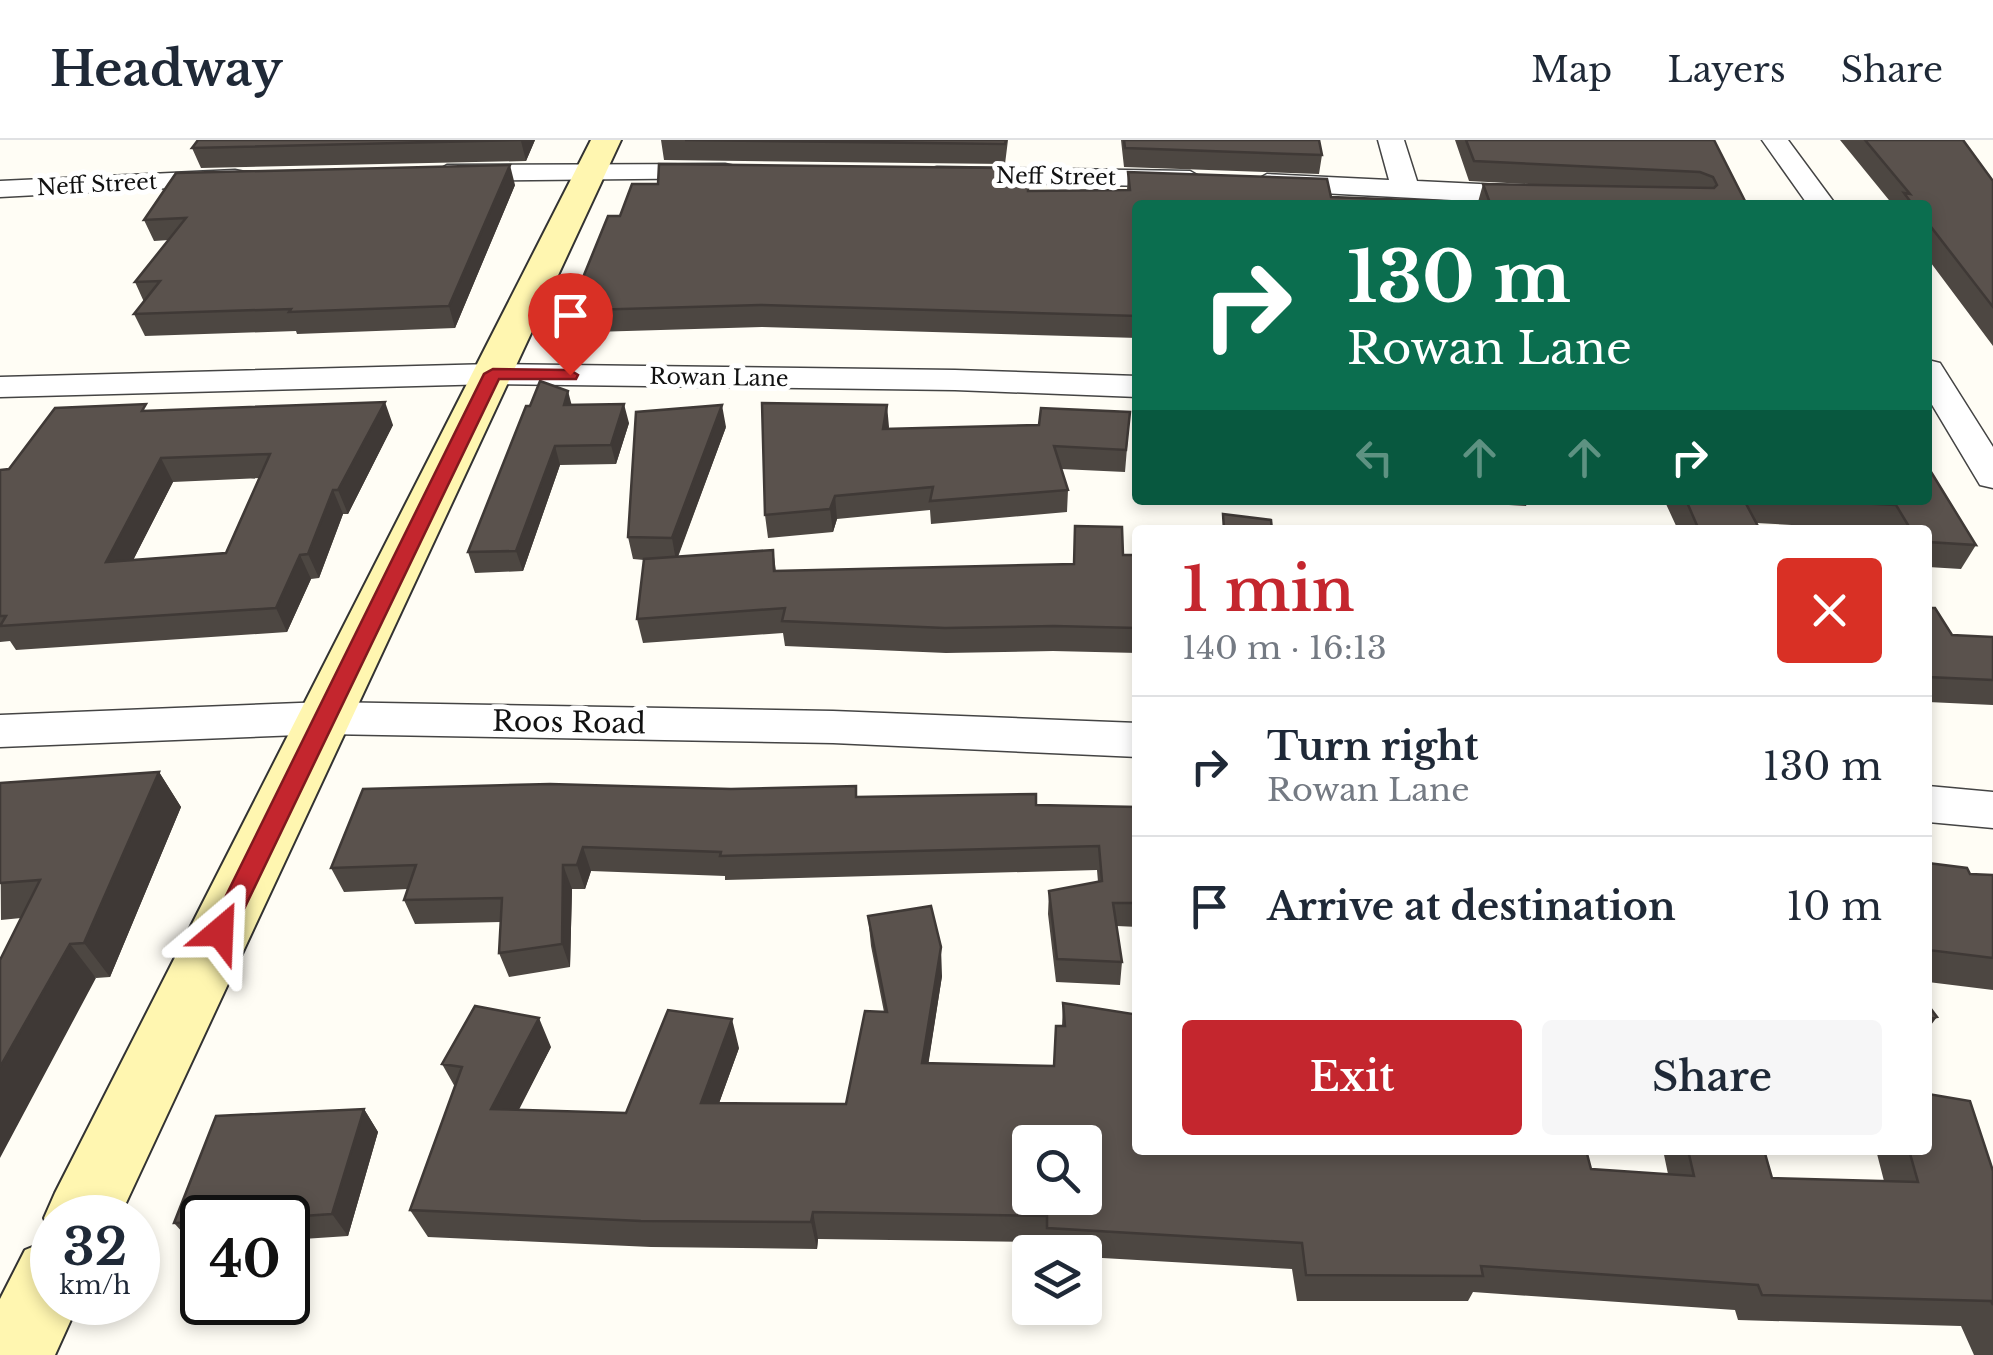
<!DOCTYPE html>
<html lang="en">
<head>
<meta charset="utf-8">
<style>
  :root { --surface:#fff; --page:#f6f6f7; --text:#1f2937; --muted:#747a83; --line:#e0e1e3; --accent:#c4262e }
  body { margin:0; font-family:"Libre Baskerville",serif; background:var(--page); color:var(--text); height:100vh; display:flex; flex-direction:column; font-size:38px; white-space:nowrap }
  * { box-sizing:border-box; margin:0 }
  p { font-size:32px; color:var(--muted) }
  .icon { flex:none; width:55px; height:55px; fill:none; stroke:currentColor; stroke-width:2; stroke-linecap:round; stroke-linejoin:round }
  .map { position:relative; flex:1; overflow:hidden }
  .details { position:absolute; left:1132px; top:385px; width:800px; height:630px; display:flex; flex-direction:column; background:var(--surface); border-radius:10px; box-shadow:0 5px 15px #0003 }
  .details>* { flex:none }
  .hud { position:absolute; left:1132px; top:60px; width:800px; height:305px; border-radius:10px; box-shadow:0 5px 15px #0003; background:#0b6e4f; color:#fff; overflow:hidden }
  .controls { position:absolute; left:1012px; top:985px; display:grid; gap:20px }
  .controls a { display:grid; place-items:center; width:90px; height:90px; border-radius:10px; background:var(--surface); box-shadow:0 5px 15px #0003; font-size:50px }
  .speed { position:absolute; left:30px; top:1055px; display:flex; gap:20px; font-size:50px; font-weight:700; text-align:center }
  .speed>* { display:grid; place-content:center; width:130px; height:130px; border-radius:50%; background:var(--surface); box-shadow:0 5px 15px #0003; line-height:1 }
  .speed small { font-size:25px; font-weight:400 }
  .speed .limit { border:5px solid #111; border-radius:15px; background:#fff; color:#111 }
  .pin { position:absolute; display:grid; place-items:center; width:85px; height:85px; color:#fff; margin:-102px -42px; border-radius:50% 50% 50% 0; rotate:-45deg; box-shadow:0 0 10px #0007 }
  .pin .icon { rotate:45deg }
  .me { position:absolute; width:110px; margin:-55px; rotate:26deg; stroke-linejoin:round; filter:drop-shadow(0 0 8px #0008) }
  .turn { display:flex; align-items:center; gap:35px; height:210px; padding:0 50px; font-size:45px }
  .turn .icon { width:130px; height:130px; stroke-width:2.5 }
  .turn b { display:block; font-size:70px; line-height:85px }
  .lanes { display:flex; align-items:center; height:95px; padding:0 50px; background:#0003; justify-content:center; gap:50px; direction:ltr }
  .lanes .off { opacity:.35 }
  .round { display:grid; place-items:center; flex:none; width:105px; height:105px; border-radius:10px; background:var(--page) }
  .summary { display:flex; align-items:center; justify-content:space-between; height:170px; padding:0 50px }
  h1 { font-size:60px; font-weight:600; line-height:75px; color:var(--accent) }
  .button { display:flex; gap:20px; margin-top:auto; padding:20px 50px }
  .button a { flex:1; height:115px; border-radius:10px; background:var(--accent); color:#fff; font-size:40px; font-weight:600; line-height:115px; text-align:center }
  .button a+a { background:var(--page); color:var(--text) }
  ul { padding:0; list-style:none }
  li { display:flex; align-items:center; gap:30px; height:140px; padding:0 50px; border-top:2px solid var(--line) }
  li div { flex:1 }
  li b { display:block; font-size:38px }
  li em { font-style:normal }
  header { display:flex; align-items:center; gap:60px; box-sizing:border-box; height:140px; padding:0 50px; background:var(--surface); border-bottom:2px solid var(--line) }
  header strong { font-size:48px }
  nav { display:flex; gap:55px; margin-inline-start:auto; font-size:35px }
  .map>svg:first-child { display:block }
  .lines { fill:none; stroke-linecap:round; stroke-linejoin:round }
  .street-casing { stroke:#444; stroke-width:3 }
  .secondary-casing { stroke:#333; stroke-width:4 }
  .street { fill:#fff; fill-rule:evenodd }
  .secondary { fill:#fff6b0; fill-rule:evenodd }
  .wall { fill:#4d4742; fill-rule:evenodd }
  .shaded-wall { fill:#3f3936 }
  .building { fill:#5a524d; stroke:#3f3936; stroke-width:2.5; fill-rule:evenodd }
  .route { fill:#c4262e; stroke:#7f191e; stroke-width:2.5 }
  .labels { text-anchor:middle; stroke-width:10; stroke-linejoin:round; paint-order:stroke }
  .far-street-label { font-size:22px; fill:#111; stroke:#fff }
  .street-label { font-size:28px; fill:#111; stroke:#fff }
</style>
</head>
<body>
<header>
<strong>Headway</strong>
<nav><a>Map</a><a>Layers</a><a>Share</a></nav>
</header>
<div class="map">
<svg width="1993" height="1215" viewBox="0 0 1993 1215">
  <rect width="100%" height="100%" fill="#fffdf5"/>
  <g class="lines">
    <g class="street-casing">
      <path id="street" d="M1378,0H1404L1417,41L1544,47L1554,50L1558,56L1554,62L1544,65L1267,50L1253,42L1267,34L1389,40Z
        M1762,0H1788L1836,65H1808Z
        M725,24L735,26L739,32L735,38L447,41L433,33L447,25Z
        M937,27L1190,31L1204,39L1190,47L927,41L923,35L927,29Z
        M235,30L245,32L249,38L245,44L0,57V41Z
        M1928,220L1940,223L1993,307V348L1980,345L1928,258Z
        M493,224L955,230L1138,236V257L955,250L493,244L0,257V237Z
        M325,562L833,571L1138,583V617L833,603L325,594L0,607V575Z
        M1928,646L1993,652V688L1928,682Z"/>
    </g>
    <g class="secondary-casing">
      <path id="secondary" d="M591,0H621L119,1078H52V1097L44,1078L55,1053Z
        M52,1099V1162H79L55,1215H0V1159L25,1110Z"/>
    </g>
    <use href="#street" class="street"/>
    <use href="#secondary" class="secondary"/>
  </g>
  <path class="wall" d="M535,0L526,21L201,28L192,8Z
    M661,0H1008L1005,24L664,20Z
    M1121,0H1319L1322,15L1319,34L1124,27Z
    M1455,0H1714L1747,65H1138V198L762,187L593,192L591,184H578L573,162L1003,46L1028,51L1127,50L1128,32L1331,57L1478,62L1483,44L1568,46L1469,41Z
    M1840,0H1963L1993,41V206L1928,119V65H1893Z
    M515,45L455,188L297,194L296,191L145,196L134,174L144,162L135,142L169,100L154,101L144,80Z
    M572,265L629,283L616,324L560,325L523,431L475,433L468,412L530,266Z
    M149,270L393,285L348,374H343L319,438L311,439L287,492L16,510L10,501L0,502V330L9,329ZM259,338L226,413L133,420L173,342Z
    M1130,272L1125,332L1061,329L1068,350L1067,372L931,384L930,370L837,379L833,392L768,398L765,375L888,289L1039,285Z
    M726,287L678,417L773,410L776,431L1074,424L1123,415H1138V513L1053,511L946,513L785,506L783,493L643,503L637,479L644,420L633,419L628,397Z
    M1423,360H1928L1976,405L1961,429L1928,427V390H1883L1756,383L1760,390H1678L1666,364L1528,361L1526,366Z
    M1928,468L1952,495L1993,497V565L1928,562Z
    M159,632L181,667L110,837L96,838L21,778L1,780L0,643Z
    M856,646L857,657L1036,665L1138,667V787L1117,786L1122,822L1120,845L1056,842L1048,774L1049,751L1098,742L1097,730L725,740V736L591,731L585,749H572L570,827L509,837L499,813L501,782L415,784L404,760L408,749L344,752L331,728L731,649Z
    M1928,723L1970,734L1993,735V850L1928,842Z
    M868,776L942,836L928,924L1054,926L1062,886L1063,863L1138,1010H1586L1591,1029L1668,1034L1663,1010H1764L1772,1038L1884,1041L1876,1010H1928L1993,1031V1215H1974L1961,1186L1738,1180L1735,1170L1473,1152L1468,1161H1297L1292,1129L1085,1117V1112H1046V1102L818,1099L817,1109L651,1107L428,1097L410,1070L455,947L442,924L551,907L518,970L626,973L739,908L719,963L846,964L884,872L871,806Z
    M364,969L378,992L348,1096L288,1100V1078H202V1105H194L174,1083Z"/>
  <path class="shaded-wall" d="M521,0H535L526,21L521,1Z
    M510,25L515,45L455,188L449,166Z
    M568,251L573,270L564,265Z
    M385,262L393,285L348,374L338,350Z
    M624,264L629,283L616,324L611,305Z
    M722,265L726,287L676,421L672,398Z
    M887,265L889,287L885,312L883,289Z
    M555,306L560,325L523,431L516,411Z
    M161,318L173,342L120,446L106,422Z
    M333,350L343,374L319,438L308,414Z
    M835,356L837,379L833,392L830,369Z
    M300,415L311,439L287,492L276,468Z
    M159,632L181,667L110,837L84,803Z
    M583,707L591,731L585,749L577,725Z
    M563,725L572,749L570,827L562,804Z
    M70,804L96,838L0,1018V927Z
    M941,807L942,836L924,952L922,923Z
    M1937,877L1928,889V879Z
    M539,878L551,907L505,997L491,969Z
    M732,879L739,908L709,991L701,963Z
    M364,969L378,992L348,1096L332,1074Z
    M813,1072L818,1099L817,1109L811,1082Z"/>
  <path class="building" d="M198,0H521L192,8Z
    M685,0H1006L1005,4Z
    M1124,0H1319L1322,15L1125,8Z
    M1466,0H1714L1747,65H1138V176L760,165L588,170L591,162H573L608,76H620L632,44H658L659,24L1003,28L1001,46H1028V51L1130,50L1128,32L1327,39L1331,57L1490,63L1483,44L1714,48L1717,45L1713,37L1700,32L1474,21Z
    M1865,0H1963L1993,41V167L1928,83V65H1913L1904,53L1910,54Z
    M510,25L449,166L289,172L291,169L134,174L160,141L135,142L186,78L144,80L176,33Z
    M540,241L568,251L564,265L624,264L611,305L555,306L516,411L468,412L526,266H530Z
    M385,262L338,350H333L308,414L300,415L276,468L0,486L6,476H0V330L9,329L55,268L146,264L142,271ZM270,314L226,413L106,422L161,318Z
    M762,263L887,265L883,289L1039,285L1041,268L1130,272L1126,310L1054,306L1068,350L930,361L933,347L835,356L830,369L765,375Z
    M722,265L672,398L628,397L636,272Z
    M1928,327L1976,405L1928,402V390H1911L1896,365L1800,360H1928Z
    M1686,360H1744L1760,390H1699Z
    M1223,374L1271,380L1272,390H1224Z
    M1075,386L1122,387L1123,415H1138V488L1054,486L945,488L782,481L785,468L637,479L644,419L773,410L774,431L1074,424Z
    M1928,468H1935L1952,495L1993,497V540L1928,537Z
    M159,632L84,803L70,804L0,927V820L40,740L0,743V643Z
    M550,644L731,649L856,646V657L1036,654V665L1138,667V763H1113L1122,822L1057,819L1049,751L1102,741L1099,706L720,716L721,712L583,707L577,725H563L562,804L499,813L502,758L404,760L416,725L331,728L363,649Z
    M1928,723L1967,728L1970,734L1993,735V818L1928,810Z
    M931,766L941,807L922,923L1054,926L1056,886H1065L1063,863L1133,874L1136,890H1138V1010H1586L1591,1029L1694,1036L1688,1010H1764L1772,1038L1918,1042L1909,1010H1928V954L1970,961L1993,1031V1165L1991,1161L1762,1155L1758,1145L1481,1126L1483,1136L1306,1135L1302,1103L1047,1088V1076L813,1072L811,1082L641,1081L410,1070L462,927L442,924L475,866L539,878L491,969L626,973L668,870L732,879L701,963L846,964L865,871L887,872L868,776ZM1030,1002H1085V1058H1030Z
    M1928,865L1937,877L1928,879Z
    M364,969L332,1074L273,1078H202V1082L174,1083L216,976Z"/>
  <path class="route" d="M570,230L578,235L576,239H499L233,792L230,799L220,802L211,799L208,792L484,234L493,229Z"/>
  <g class="labels">
    <g class="far-street-label">
      <text transform="translate(1056 36) rotate(1)" y="8">Neff Street</text>
      <text transform="translate(97 44) rotate(-3)" y="8">Neff Street</text>
      <text transform="translate(719 237) rotate(1)" y="8">Rowan Lane</text>
    </g>
    <g class="street-label">
      <text transform="translate(569 582) rotate(1)" y="10">Roos Road</text>
    </g>
  </g>
</svg>
<div class="controls">
<a><svg class="icon" aria-label="search" viewBox="0 0 24 24"><circle cx="10" cy="10" r="6"/><path d="M15 15l6 6"/></svg></a>
<a><svg class="icon" aria-label="layers" viewBox="0 0 24 24"><path d="M12 4l9 5-9 5-9-5zM3 14l9 5 9-5"/></svg></a>
</div>
<div class="speed"><div>32<small>km/h</small></div><div class="limit">40</div></div>
<div class="pin" style="left:570px;top:235px;background:#d93025"><svg class="icon" aria-label="arrive" viewBox="0 0 24 24"><path d="M6 21V4h12l-3 4 3 4H6"/></svg></div>
<svg class="me" style="left:220px;top:792px" viewBox="-20 -20 40 40"><path d="M0-17L14 15 0 8-14 15z" fill="#c4262e" stroke="#fff" stroke-width="4"/></svg>
<div class="hud">
<div class="turn"><svg class="icon" aria-label="right" viewBox="0 0 24 24"><path d="M7 20v-9h11M14 6l5 5-5 5"/></svg><div><b>130 m</b>Rowan Lane</div></div>
<div class="lanes"><svg class="icon off" aria-label="left" viewBox="0 0 24 24"><path d="M17 20v-9H6M10 6l-5 5 5 5"/></svg><svg class="icon off" aria-label="ahead" viewBox="0 0 24 24"><path d="M12 20V5M6 11l6-6 6 6"/></svg><svg class="icon off" aria-label="ahead" viewBox="0 0 24 24"><path d="M12 20V5M6 11l6-6 6 6"/></svg><svg class="icon" aria-label="right" viewBox="0 0 24 24"><path d="M7 20v-9h11M14 6l5 5-5 5"/></svg></div>
</div>
<section class="details">
<div class="summary"><div><h1>1 min</h1><p>140 m · 16:13</p></div><a class="round" style="background:#d93025;color:#fff"><svg class="icon" aria-label="close" viewBox="0 0 24 24"><path d="M6 6l12 12M18 6L6 18"/></svg></a></div>
<ul>
<li><svg class="icon" aria-label="right" viewBox="0 0 24 24"><path d="M7 20v-9h11M14 6l5 5-5 5"/></svg><div><b>Turn right</b><p>Rowan Lane</p></div><em>130 m</em></li>
<li><svg class="icon" aria-label="arrive" viewBox="0 0 24 24"><path d="M6 21V4h12l-3 4 3 4H6"/></svg><div><b>Arrive at destination</b></div><em>10 m</em></li>
</ul>
<div class="button"><a>Exit</a><a>Share</a></div>
</section>
</div>
</body>
</html>
